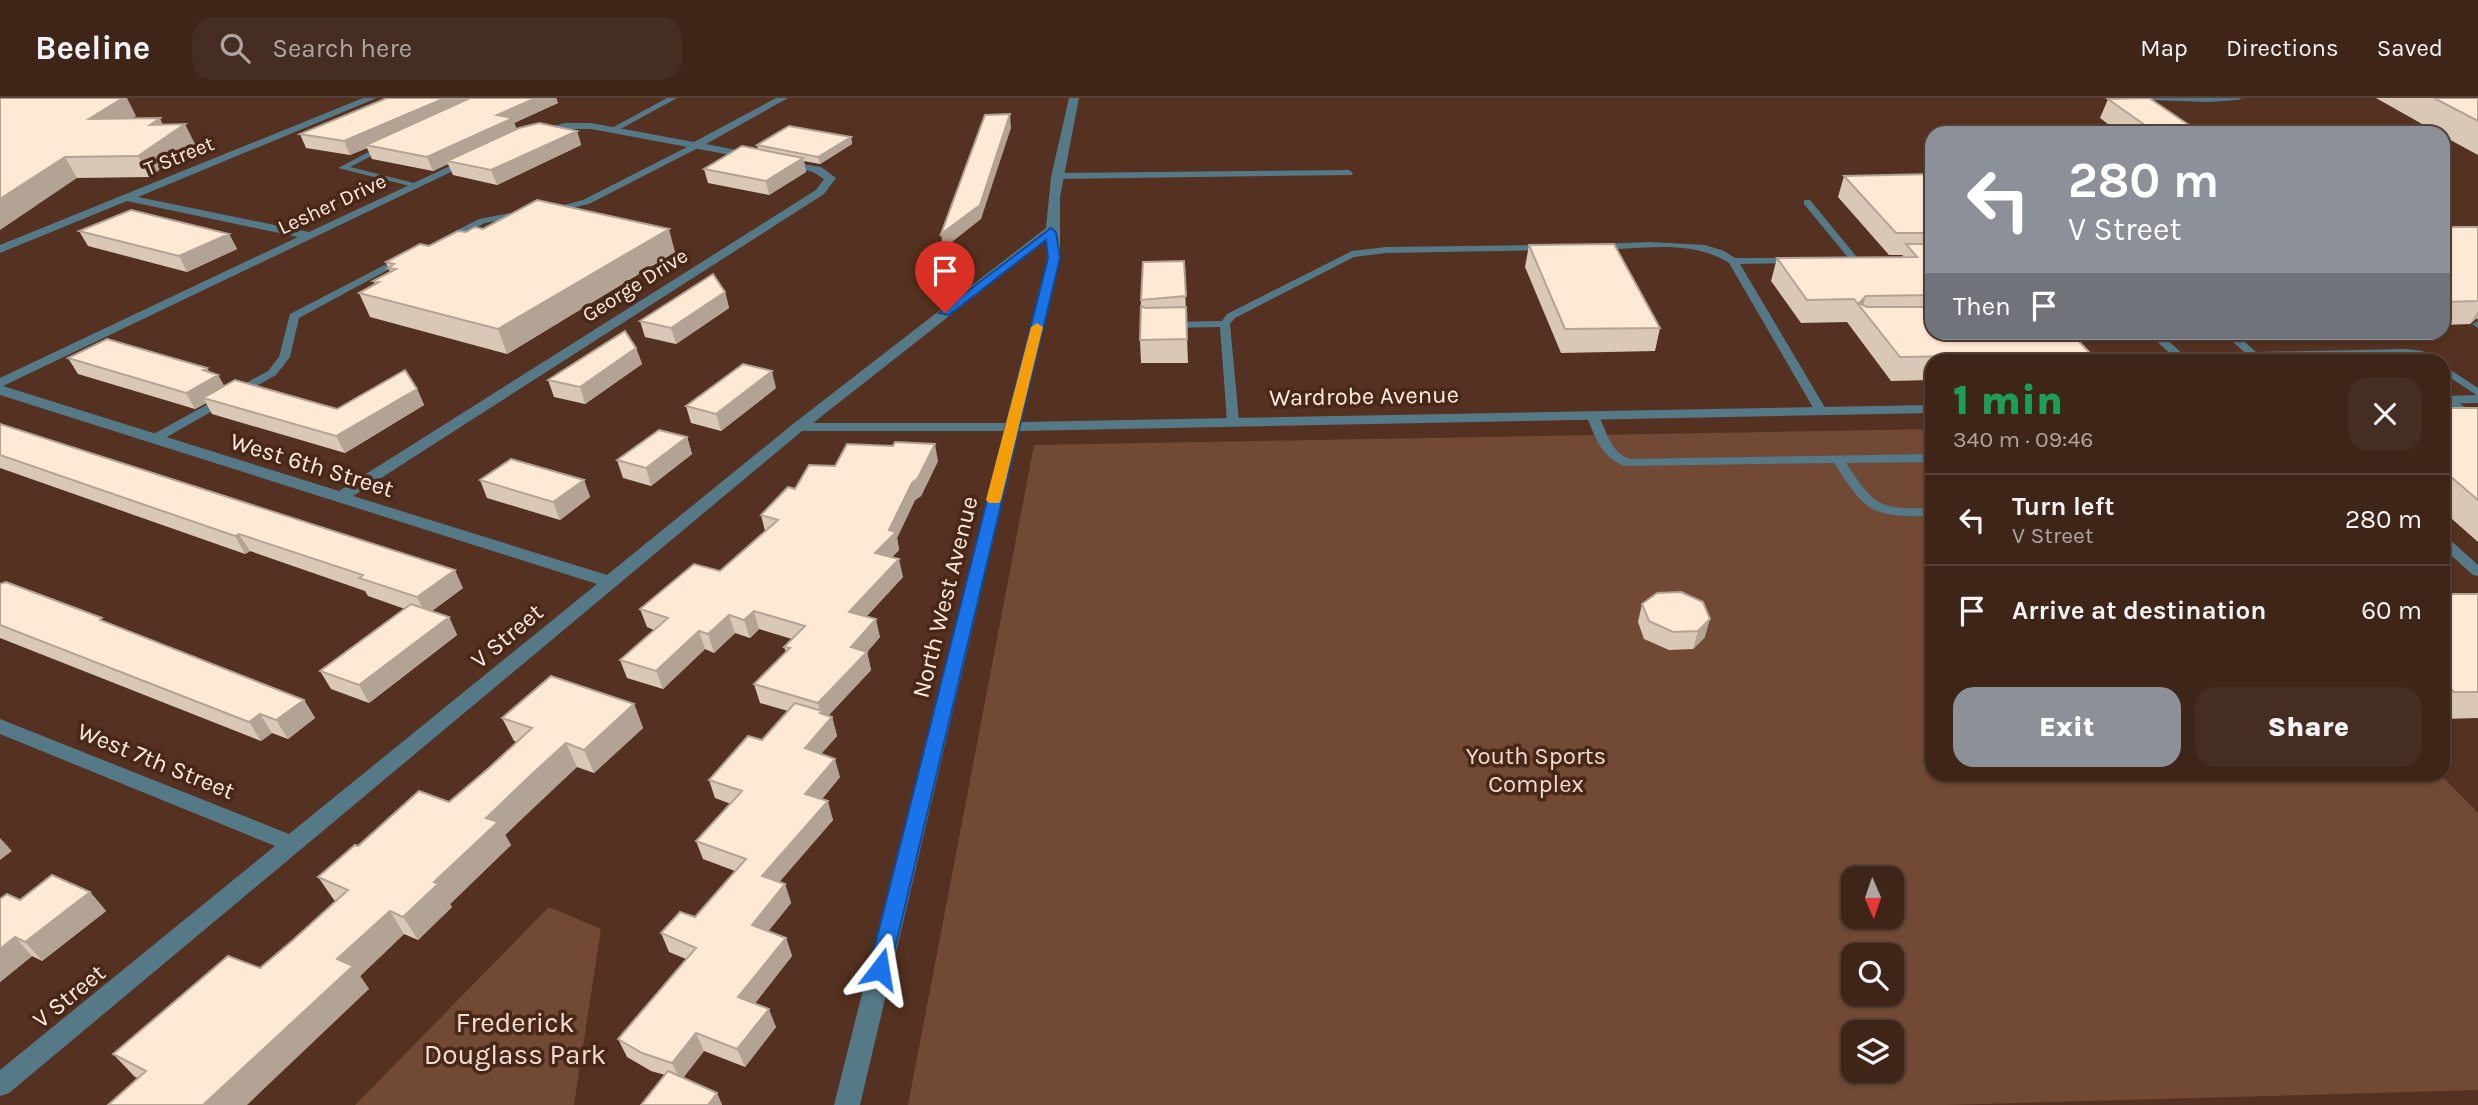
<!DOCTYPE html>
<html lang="en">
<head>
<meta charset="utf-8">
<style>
  :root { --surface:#3f2518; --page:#462d21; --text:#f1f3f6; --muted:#ada5a2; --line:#584237; --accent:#8c9099 }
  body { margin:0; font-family:Karla,sans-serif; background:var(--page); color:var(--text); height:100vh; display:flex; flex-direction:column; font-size:26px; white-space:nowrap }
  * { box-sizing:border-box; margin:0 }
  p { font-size:23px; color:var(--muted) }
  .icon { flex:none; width:38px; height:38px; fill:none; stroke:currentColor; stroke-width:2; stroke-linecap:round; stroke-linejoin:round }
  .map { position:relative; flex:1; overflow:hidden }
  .details { position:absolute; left:1925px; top:256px; width:525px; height:427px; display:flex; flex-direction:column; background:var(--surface); border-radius:21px; box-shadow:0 2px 5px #0004,0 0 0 2px var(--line) }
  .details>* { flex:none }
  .guide { position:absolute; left:1925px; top:28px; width:525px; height:214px; border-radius:21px; box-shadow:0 2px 5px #0004,0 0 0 2px var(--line); background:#8c9099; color:#fff; overflow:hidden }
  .needle { width:46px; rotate:178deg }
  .tools { position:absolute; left:1841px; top:768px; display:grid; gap:14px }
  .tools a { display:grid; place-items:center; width:63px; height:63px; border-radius:14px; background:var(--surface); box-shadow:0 2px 5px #0004,0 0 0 2px var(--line); font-size:35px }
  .pin { position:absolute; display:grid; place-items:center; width:60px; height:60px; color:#fff; margin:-72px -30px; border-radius:50% 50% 50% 0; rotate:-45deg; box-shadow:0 0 7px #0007 }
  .pin .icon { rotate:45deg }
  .me { position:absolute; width:77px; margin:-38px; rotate:14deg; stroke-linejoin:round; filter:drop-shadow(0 0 5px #0008) }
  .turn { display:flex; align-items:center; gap:24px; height:147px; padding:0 28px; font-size:32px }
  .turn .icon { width:91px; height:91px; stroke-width:2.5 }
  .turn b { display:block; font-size:49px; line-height:60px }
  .then { display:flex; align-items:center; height:66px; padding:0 28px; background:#0003; gap:14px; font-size:26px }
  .round { display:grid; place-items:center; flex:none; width:74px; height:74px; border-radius:21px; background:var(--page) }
  .headline { display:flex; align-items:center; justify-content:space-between; height:119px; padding:0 28px }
  h1 { font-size:42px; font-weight:800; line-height:52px; color:#1e9e55 }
  .primary-button { display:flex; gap:14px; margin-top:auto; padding:14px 28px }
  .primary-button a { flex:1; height:80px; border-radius:21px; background:var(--accent); color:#fff; font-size:28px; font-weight:800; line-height:80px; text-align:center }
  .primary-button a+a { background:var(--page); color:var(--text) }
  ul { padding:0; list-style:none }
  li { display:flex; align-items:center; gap:21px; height:91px; padding:0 28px; border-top:2px solid var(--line) }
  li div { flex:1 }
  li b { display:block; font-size:26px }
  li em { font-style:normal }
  header { display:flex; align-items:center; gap:42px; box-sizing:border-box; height:98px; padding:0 35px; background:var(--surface); border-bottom:2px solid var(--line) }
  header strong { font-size:33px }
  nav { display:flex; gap:38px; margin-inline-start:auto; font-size:24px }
  .search { width:490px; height:63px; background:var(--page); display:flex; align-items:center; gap:18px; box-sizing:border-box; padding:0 24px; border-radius:21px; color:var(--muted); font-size:26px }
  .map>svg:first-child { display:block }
  .green { fill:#714935; fill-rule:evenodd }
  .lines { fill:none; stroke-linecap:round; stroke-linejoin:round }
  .service { fill:#567988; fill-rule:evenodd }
  .minor { fill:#567988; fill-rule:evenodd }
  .wall { fill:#dac8b7 }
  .shaded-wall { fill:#b2a395 }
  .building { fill:#fee9d5; stroke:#b2a395; stroke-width:2 }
  .route { fill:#1a73e8; stroke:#114b97; stroke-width:2 }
  .slow { fill:#f59e0b }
  .labels { text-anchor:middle; stroke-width:7; stroke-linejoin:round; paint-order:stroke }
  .far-street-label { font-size:21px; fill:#feece3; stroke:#492716 }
  .street-label { font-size:24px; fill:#feece3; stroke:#492716 }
  .park-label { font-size:24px; fill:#f0dcd2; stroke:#492716 }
  .near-park-label { font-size:28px; fill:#f0dcd2; stroke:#492716 }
</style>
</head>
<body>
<header>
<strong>Beeline</strong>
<div class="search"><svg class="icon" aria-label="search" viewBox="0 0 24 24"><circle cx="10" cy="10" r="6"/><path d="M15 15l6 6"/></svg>Search here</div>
<nav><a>Map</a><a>Directions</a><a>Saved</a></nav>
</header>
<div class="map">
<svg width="2478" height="1007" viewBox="0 0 2478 1007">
  <rect width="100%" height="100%" fill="#543120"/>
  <path class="green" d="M1932,331V676H2440L2478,715V992L1948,1007H908L1034,347ZM1853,780H1892V819H1853ZM1853,858H1892V896H1853ZM1853,934H1892V973H1853Z
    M549,809L601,831L574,1007H355Z"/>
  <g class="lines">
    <path class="service" d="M667,0H677L615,34L608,32Z
      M2145,0H2242L2238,2L2208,4L2149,2Z
      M695,45L698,46V50L589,106L550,115L545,112L583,102Z
      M384,46L391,48L350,69L418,86V90L338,70Z
      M1349,72L1353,75L1352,77L1057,81L1053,78L1057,75Z
      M1804,102H1810L1856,158V162H1850L1804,106Z
      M526,112L529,113V117L485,125L446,144L438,142L479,121Z
      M1650,144L1705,147L1724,153L1735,160H1797V164L1794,165L1740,166L1827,313L1825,315H1817L1815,313L1729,165C1691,141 1642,151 1599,152L1594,149L1599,146Z
      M1547,147L1550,148V152L1386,155L1354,159L1235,220L1230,226L1239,323L1233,327L1227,323L1220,229L1170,230L1165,227L1170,224L1222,223L1227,216L1352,153L1386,149Z
      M400,159L408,161L299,220L290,259L276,277L158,344H150L148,341L150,338L268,273L279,259L290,216Z
      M2478,223V230L2472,226Z
      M2054,234H2066L2099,262H2087Z
      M2147,234H2159L2189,262H2177Z
      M2222,234H2234L2256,254L2406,251L2422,253L2439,262C2427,263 2418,258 2406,257L2263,260L2264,262H2253Z
      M2443,267L2478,290V298L2443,275Z
      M2449,298L2478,318V328L2445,303V299Z
      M1592,313C1608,321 1603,351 1630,361L1932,356V364L1846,365C1876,410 1879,411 1932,410V418C1872,419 1867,416 1834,365L1625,368C1601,360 1595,338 1586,317Z
      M2443,439L2448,440L2478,467V478L2473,477L2443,450Z"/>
    <path class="minor" d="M363,0H377L138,99L309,134L467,60L476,62L3,288L339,393L816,92L824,81L813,74L779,66V62L821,69L836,80L824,96L353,398L607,477L793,326L1046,130L1051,79L1069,0H1079L1060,99V160L1021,324L1932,307V315L1019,333L860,1007H834L1004,333H802L9,995L0,998V972L275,748L0,636V621L289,736L597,486L0,297V280L298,139L127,103L0,155V147ZM1046,142L1048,160L1006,325H813Z
      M776,0H788L706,46L756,56V60L752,61L591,31H565L535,37L530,34L565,25H591L694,44Z
      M2478,297V305L2443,306V298Z"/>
  </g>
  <path class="wall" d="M0,0L136,18L132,20L163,26L195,46L149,79L77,80Z
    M387,0H556L558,5L514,25L517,31L577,33L581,47L497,87L453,77L448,66L433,73L372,61L367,50L350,57L306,50L300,36Z
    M2376,0H2478V57L2443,38V35H2438Z
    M2108,1L2192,29L2189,35H2120L2100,20Z
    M851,39L852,46L820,66L804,63L806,74L769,97L708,85L704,71L758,51L757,47Z
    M1932,76V234L2091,256L2088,262H1932V282L1891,283L1847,224L1801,225L1771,183L1777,160L1902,159L1903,157H1889L1838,99L1844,78Z
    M2443,129H2478V222L2477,220L2470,226L2443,227Z
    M483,131L675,154L507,256L370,219L359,195L375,186L373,183L390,174L386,164L466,134Z
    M79,133L229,136L237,151L187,174L88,148Z
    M1529,147L1660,230L1655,253L1561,255L1525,169Z
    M1184,163L1188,265H1141L1140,242L1141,202Z
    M725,194L729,210L676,246L645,239L640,223Z
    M636,250L642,266L585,306L554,299L548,282Z
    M68,260L207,270L209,274L218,277L224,288L337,311L417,291L424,307L345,355L212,316L206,305L195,311L78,276Z
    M776,290L721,333L691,325L686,308Z
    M2443,310H2478V444L2443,413Z
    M0,326L463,490L432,513L449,519L457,537L369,605L331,591L320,573L405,511L368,498L365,493L250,453L245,456L0,370Z
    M687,339L692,356L651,388L623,380L617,362Z
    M938,363L921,398L915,402L897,440L899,452L892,459L903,479L866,519L880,539L867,554L871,572L828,618L832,619L837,638L821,656L840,679L822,701L833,722L779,784L785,786L791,805L768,833L786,840L792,858L755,905L776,929L745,969L704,953L683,979L717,995L722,1007H641L665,977L651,973L627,959L618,941L686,861L669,854L661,835L695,819L735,773L703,761L696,743L731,706L715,700L709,682L762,642L788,613L760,605L754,586L786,554L784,549L792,541L759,531L750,540L735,535L714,555L705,551L663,591L627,580L620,562L654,532L647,529L640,511L720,473L765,433L761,417L795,391L835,368Z
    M480,382H584L590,399L560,422L487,400Z
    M0,486L105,524L304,602L315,620L288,641L272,635L261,643L0,540Z
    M1657,495L1705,539L1693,551L1669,552L1644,541L1638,524L1642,506Z
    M2443,496H2478V620L2443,621Z
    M634,606L643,630L594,675L577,669L543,699L505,737L511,747L450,806L452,809L418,842L404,836L360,878L369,891L138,980L135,979L113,956L260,870L293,842L336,803L334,802L318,779L358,748L449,704L517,644L514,643L502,620Z
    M90,794L106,813L42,863L32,858L0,884V801L20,802Z"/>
  <path class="shaded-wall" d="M123,0H127L136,18L100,41L89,21Z
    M445,0H480L366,47L367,50L350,57L344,43Z
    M536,0H556L558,5L514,25L518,34L447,63L448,66L433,73L427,59L497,17Z
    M1010,16L1011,30L981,121L943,151L941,136Z
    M160,20L168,38L185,26L195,46L149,79L138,58L150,27Z
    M577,33L581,47L497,87L491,72Z
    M851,39L852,46L820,66L818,59Z
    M65,59L77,80L0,132V101Z
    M803,60L806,74L769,97L766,83Z
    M669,131L675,154L507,256L498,231Z
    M229,136L237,151L187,174L179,158Z
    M725,194L729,210L676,246L671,230Z
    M1866,198L1862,211L1859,205Z
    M2478,213V219L2470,226Z
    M636,250L642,266L585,306L580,289Z
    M207,270L213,280L218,277L227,293L203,300L206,305L195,311L186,295L203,272Z
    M772,273L776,290L721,333L716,316Z
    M417,291L424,307L345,355L336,338Z
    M687,339L692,356L651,388L646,370Z
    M935,346L938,363L921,398L915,402L897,440L899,452L879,472L875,455L889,432L912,385Z
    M584,382L590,399L560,422L553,404Z
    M239,436L250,453L245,456L235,438Z
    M899,461L903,479L853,532L849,514Z
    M455,472L463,490L426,517L417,499Z
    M754,513L759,531L750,540L744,522Z
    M729,517L735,535L714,555L708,536Z
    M449,519L457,537L369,605L359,587Z
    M876,521L880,539L867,554L871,572L824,622L832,619L837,638L810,668L805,650L820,615L818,605L851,549Z
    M1710,521L1705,539L1693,551L1698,533Z
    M699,533L705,551L663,591L656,573Z
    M304,602L315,620L288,641L276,622Z
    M634,606L643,630L594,675L584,652Z
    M260,616L272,635L261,643L249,624Z
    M566,645L577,669L505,737L511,747L450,806L452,809L418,842L403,819L434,784L486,720Z
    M835,661L840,679L811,714L805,696Z
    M828,703L833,722L769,796L762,778Z
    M0,740L12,753L0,762Z
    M785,786L791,805L759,845L752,827Z
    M90,794L106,813L42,863L25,844Z
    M390,813L404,836L360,878L369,891L247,1007H203L337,861Z
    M15,839L32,858L0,884V851Z
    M786,840L792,858L746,917L738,899Z
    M769,911L776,929L745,969L737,951Z
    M696,935L704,953L681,983L672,965Z
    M717,995L722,1007H708Z"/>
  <path class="building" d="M0,0H123L89,21L160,20L150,27L185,26L138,58L65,59L0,101Z
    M387,0H445L344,43L300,36Z
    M470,0H536L497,17L513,20L427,59L366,47Z
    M2149,0L2192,29L2149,30L2108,1Z
    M2434,0H2478V23Z
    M1010,16L980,107L941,136L985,17Z
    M539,25L577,33L491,72L447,63L519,30Z
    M789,28L851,39L818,59L757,47Z
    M742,48L803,60L766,83L704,71Z
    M1932,76V135H1896L1844,78Z
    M537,102L669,131L498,231L359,195L379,184L373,183L396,171L388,170L394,166L386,164L420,146L429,148L458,133L466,134L475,129L483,131Z
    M131,112L229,136L179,158L79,133Z
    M2443,129H2478V203L2443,204Z
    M1614,146L1660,230L1565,231L1529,147Z
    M1906,146H1932V197L1866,198L1859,205L1867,209H1932V234H2070L2091,256L1900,259L1854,201L1807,202L1777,160L1917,159Z
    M1184,163L1186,198L1141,202L1143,164Z
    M713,176L725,194L671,230L640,223Z
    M1141,208L1146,210L1186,209L1187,241L1140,242Z
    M625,233L636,250L580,289L548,282Z
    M107,241L207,270L203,272L218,277L186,295L68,260Z
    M743,266L772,273L716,316L686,308Z
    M405,272L417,291L336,338L203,300L235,282L337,311Z
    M2443,310H2478V402L2443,372Z
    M0,326L455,472L417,499L359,480L363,477L239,436L235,438L0,357Z
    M659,332L687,339L646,370L617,362Z
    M895,344L935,346L918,380L912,385L889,432L896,434L875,455L899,461L849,514L876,521L851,549L867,554L818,605L754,586L790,550L784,549L805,528L754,513L744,522L729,517L708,536L699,533L656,573L620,562L668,520L640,511L694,466L720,473L778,422L761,417L788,389L795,391L809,367L835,368L847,346L893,348Z
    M511,361L584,382L553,404L480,382Z
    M6,484L102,520L100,522L304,602L276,622L260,616L249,624L0,527V486Z
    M1681,494L1703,504L1710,521L1698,533L1673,534L1649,523L1642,506L1657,495Z
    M2443,496H2478V594H2454L2443,583Z
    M411,506L449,519L359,587L320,573Z
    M551,578L634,606L584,652L566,645L532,676L486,720L498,724L434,784L438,786L403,819L390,813L337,861L353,868L203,1007H108L146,973L113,956L228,858L260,870L293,842L348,792L318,779L355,747L358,748L419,693L449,704L489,670L532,630L502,620Z
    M795,605L822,613L820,615L832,619L805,650L835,661L805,696L828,703L762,778L785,786L752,827L786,840L738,899L769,911L737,951L696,935L672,965L642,955L618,941L696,850L661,835L680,814L695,819L746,761L696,743L742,693L709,682L748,638L762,642Z
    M52,777L90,794L25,844L15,839L0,851V801L7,796L20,802Z
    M668,973L717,995L708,1007H641Z"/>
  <path class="route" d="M1051,130L1056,134L1060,160L890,871L887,878L880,880L872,878L869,871L1048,160L1046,142L949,217L939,215Z"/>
  <path class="slow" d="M1037,225L1043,229L1001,402L999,405H989L986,402L1031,229Z"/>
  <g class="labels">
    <g class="far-street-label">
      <text transform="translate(179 58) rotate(-22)" y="7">T Street</text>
      <text transform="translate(332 106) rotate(-25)" y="7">Lesher Drive</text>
      <text transform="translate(635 187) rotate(-32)" y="7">George Drive</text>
    </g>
    <g class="street-label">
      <text transform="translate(1364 298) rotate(-1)" y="8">Wardrobe Avenue</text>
      <text transform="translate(312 367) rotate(17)" y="8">West 6th Street</text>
      <text transform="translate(945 499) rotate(-76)" y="8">North West Avenue</text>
      <text transform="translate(507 538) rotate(-40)" y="8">V Street</text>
      <text transform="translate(156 663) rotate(22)" y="8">West 7th Street</text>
      <text transform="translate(69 898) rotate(-39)" y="8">V Street</text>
    </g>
    <g class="park-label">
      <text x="1536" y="666">Youth Sports<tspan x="1536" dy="28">Complex</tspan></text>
    </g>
    <g class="near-park-label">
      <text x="515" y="934">Frederick<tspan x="515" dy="32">Douglass Park</tspan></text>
    </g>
  </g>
</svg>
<div class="tools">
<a><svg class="needle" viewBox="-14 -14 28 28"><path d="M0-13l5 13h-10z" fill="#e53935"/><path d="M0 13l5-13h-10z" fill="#ada5a2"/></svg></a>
<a><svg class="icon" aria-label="search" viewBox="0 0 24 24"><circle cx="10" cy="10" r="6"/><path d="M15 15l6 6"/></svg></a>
<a><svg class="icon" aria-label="layers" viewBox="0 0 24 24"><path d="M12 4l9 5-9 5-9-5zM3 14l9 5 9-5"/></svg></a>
</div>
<div class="pin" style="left:945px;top:215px;background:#d93025"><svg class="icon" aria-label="arrive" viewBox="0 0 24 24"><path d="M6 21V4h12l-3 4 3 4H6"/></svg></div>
<svg class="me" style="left:880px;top:871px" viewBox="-20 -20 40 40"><path d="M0-17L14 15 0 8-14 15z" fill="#1a73e8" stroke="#fff" stroke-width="4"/></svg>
<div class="guide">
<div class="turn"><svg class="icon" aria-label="left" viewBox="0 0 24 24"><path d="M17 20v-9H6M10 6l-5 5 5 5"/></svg><div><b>280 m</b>V Street</div></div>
<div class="then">Then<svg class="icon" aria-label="arrive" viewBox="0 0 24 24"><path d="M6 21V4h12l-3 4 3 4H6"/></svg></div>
</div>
<section class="details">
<div class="headline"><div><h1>1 min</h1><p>340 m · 09:46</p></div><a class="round"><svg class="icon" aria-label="close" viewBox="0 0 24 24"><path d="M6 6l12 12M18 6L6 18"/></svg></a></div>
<ul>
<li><svg class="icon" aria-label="left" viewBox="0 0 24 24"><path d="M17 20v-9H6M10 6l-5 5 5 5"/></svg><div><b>Turn left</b><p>V Street</p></div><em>280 m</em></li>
<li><svg class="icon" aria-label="arrive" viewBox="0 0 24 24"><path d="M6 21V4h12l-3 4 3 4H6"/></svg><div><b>Arrive at destination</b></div><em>60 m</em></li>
</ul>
<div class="primary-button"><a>Exit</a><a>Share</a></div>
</section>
</div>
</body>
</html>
